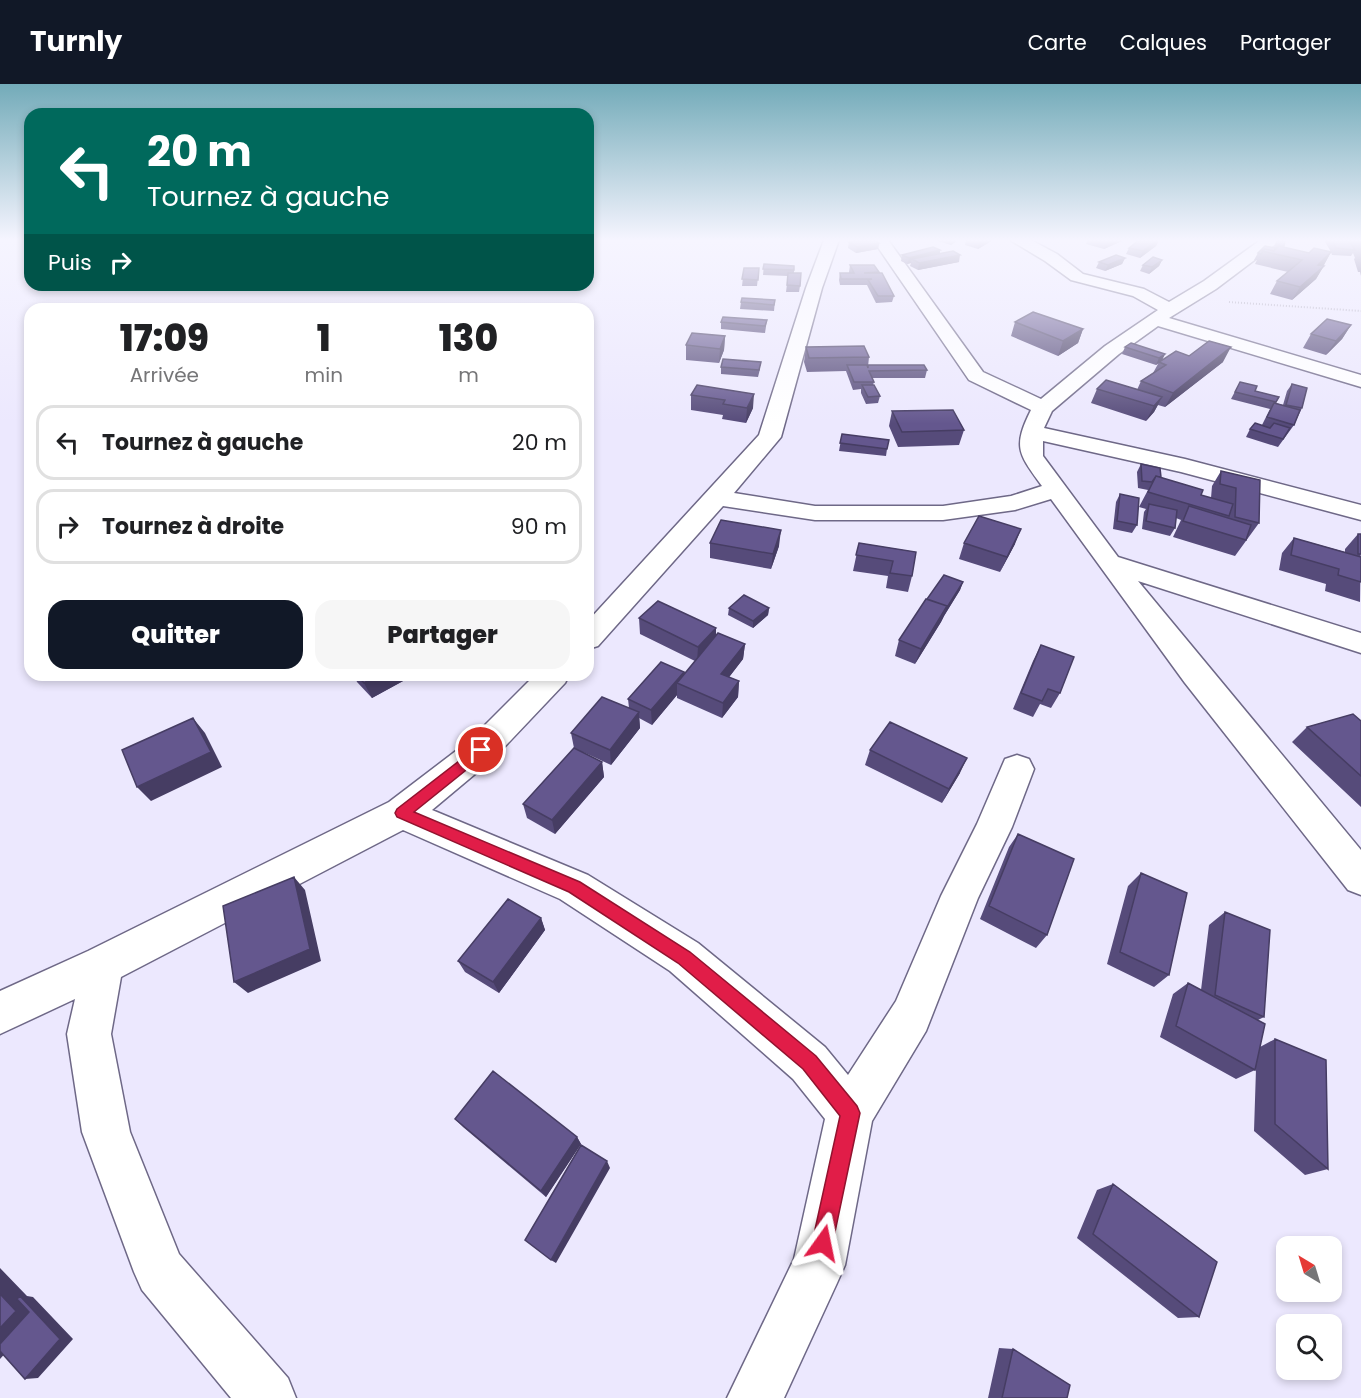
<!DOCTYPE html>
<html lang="fr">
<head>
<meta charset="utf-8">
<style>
  :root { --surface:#fff; --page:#f6f6f6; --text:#202124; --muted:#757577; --line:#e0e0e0; --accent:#111827 }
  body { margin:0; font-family:Poppins,sans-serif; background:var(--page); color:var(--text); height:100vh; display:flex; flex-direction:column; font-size:22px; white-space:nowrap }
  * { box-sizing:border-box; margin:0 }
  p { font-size:20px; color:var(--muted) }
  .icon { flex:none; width:33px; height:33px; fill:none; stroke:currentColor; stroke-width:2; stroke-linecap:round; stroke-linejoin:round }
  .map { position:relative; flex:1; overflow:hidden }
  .details { position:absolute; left:24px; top:219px; width:570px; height:378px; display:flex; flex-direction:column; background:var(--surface); border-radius:18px; box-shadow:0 3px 9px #0003 }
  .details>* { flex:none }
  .banner { position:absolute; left:24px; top:24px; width:570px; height:183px; border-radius:18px; box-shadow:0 3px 9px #0003; background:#00695c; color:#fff; overflow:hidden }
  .needle { width:39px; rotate:322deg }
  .controls { position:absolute; left:1276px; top:1152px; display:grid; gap:12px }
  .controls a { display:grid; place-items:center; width:66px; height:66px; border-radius:12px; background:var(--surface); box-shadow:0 3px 9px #0003; font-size:30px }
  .pin { position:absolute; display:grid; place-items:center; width:51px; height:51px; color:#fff; margin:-26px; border:3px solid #fff; border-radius:50%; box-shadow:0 2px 6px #0007 }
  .me { position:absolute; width:66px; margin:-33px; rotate:12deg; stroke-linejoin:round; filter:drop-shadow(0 0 4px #0008) }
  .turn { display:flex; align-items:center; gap:21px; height:126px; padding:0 24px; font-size:27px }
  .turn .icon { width:78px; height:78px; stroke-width:2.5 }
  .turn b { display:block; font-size:42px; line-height:51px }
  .then { display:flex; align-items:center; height:57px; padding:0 24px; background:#0003; gap:12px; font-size:22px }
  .eta { display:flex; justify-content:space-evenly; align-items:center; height:102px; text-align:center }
  .eta b { font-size:36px; font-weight:800; line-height:42px }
  .primary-button { display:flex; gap:12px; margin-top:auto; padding:12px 24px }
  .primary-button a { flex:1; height:69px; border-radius:18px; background:var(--accent); color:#fff; font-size:24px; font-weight:800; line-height:69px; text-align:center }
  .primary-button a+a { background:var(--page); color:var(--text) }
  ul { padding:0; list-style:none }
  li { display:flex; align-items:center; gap:18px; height:75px; margin:0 12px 9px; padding:0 12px; border:3px solid var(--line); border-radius:18px }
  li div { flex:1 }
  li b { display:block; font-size:22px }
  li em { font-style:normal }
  header { display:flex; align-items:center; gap:36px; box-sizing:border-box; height:84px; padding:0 30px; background:var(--accent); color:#fff }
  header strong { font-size:28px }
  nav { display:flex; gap:33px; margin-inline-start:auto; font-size:21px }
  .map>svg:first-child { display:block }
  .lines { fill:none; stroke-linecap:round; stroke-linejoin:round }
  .minor-casing { stroke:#6e6887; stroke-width:3 }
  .path { stroke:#a8a4b7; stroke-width:2; stroke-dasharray:1 2; stroke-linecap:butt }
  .minor { fill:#fff; fill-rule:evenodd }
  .wall { fill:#564b7a }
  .shaded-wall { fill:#463d63 }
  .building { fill:#64578e; stroke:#463d63; stroke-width:1.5 }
  .route { fill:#e11d48; stroke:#92132f; stroke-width:1.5 }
</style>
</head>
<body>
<header>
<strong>Turnly</strong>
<nav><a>Carte</a><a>Calques</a><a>Partager</a></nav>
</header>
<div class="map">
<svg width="1361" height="1314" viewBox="0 0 1361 1314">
  <rect width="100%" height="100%" fill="#ece8fe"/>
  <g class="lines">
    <g class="minor-casing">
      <path id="minor" d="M824,156H839L822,204L781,353L734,409L815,422H943L1011,412L1042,402C1019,370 1012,364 1031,326L969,296L873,156H888L983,288L1041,315L1105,262L1158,226L1133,212L1071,196L1045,177L1010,156H1031L1057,170L1083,190L1144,205L1169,218L1204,197L1255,160L1261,156H1281L1216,205L1169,234L1361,291V303L1158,242L1119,270L1052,327L1044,344L1185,375L1361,421V436L1181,388L1043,357V372L1118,473L1361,549V569L1138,497L1361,766V811L1348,806L1185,599L1051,415L1015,426L943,436H815L723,422L598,562L588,565V537L759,351L806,204Z
        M535,591H569L565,599L493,675L432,726L588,791L698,859L825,963L848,991L896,917L941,812L977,740L1005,675L1017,671L1029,675L1034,685L1012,743L978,814L926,947L872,1037L845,1181L837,1199L784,1314H727L794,1175L825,1035L793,995L670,887L560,815L403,746L121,893L111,950L130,1048L179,1170L288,1294L296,1314H231L142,1206L134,1188L82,1048L67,950L75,915L0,950V907L88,867L389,718L469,657Z"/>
    </g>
    <path class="path" d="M1229,218L1361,227"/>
    <use href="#minor" class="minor"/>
  </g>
  <path class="wall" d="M934,156H958L951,161Z
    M966,156H993L978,165L965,161Z
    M1088,156H1124L1104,165L1086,160Z
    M1159,156L1156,162L1140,174L1126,170L1129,164Z
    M1277,156H1285L1283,163L1309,169L1331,168L1324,156H1361V192L1360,188H1358L1354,175L1355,174L1353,169L1351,172L1332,171L1331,168L1316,195L1292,216L1270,210L1277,197L1288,188L1255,180L1257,176H1254L1258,169L1274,164Z
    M849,158L879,159L878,165L856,169L848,164Z
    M940,166V170L959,178L918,186L910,182L911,179L907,180L901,177L902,171Z
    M1125,174L1122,180L1105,187L1096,184L1099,178Z
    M1162,176L1159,182L1149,190L1140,187L1143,181Z
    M764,180L794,182V189L800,202L799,208H786L788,192L763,191Z
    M850,181L879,188L878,189L894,212L892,218L876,219L867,201H840L839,196L840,189H849V188Z
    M744,184H759L757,202H742Z
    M775,216L774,227L740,225L741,218Z
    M767,236L765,249L721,245V238Z
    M1015,238L1083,245L1078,259L1058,272L1011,252Z
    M1351,241L1342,255L1326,271L1303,264L1311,250Z
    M725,252L724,266L719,279L686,276V261Z
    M806,263L869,273L868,283L927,286L925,294H872L874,298L873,301L880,312L878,319L866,320L861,309V305L853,306L846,287L807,288L804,278Z
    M1125,263L1165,270L1162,276L1189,272L1223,278L1165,323L1158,321L1154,328L1146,337L1091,319L1097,305L1137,306L1141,297L1153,289L1158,280L1156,281L1122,270Z
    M721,283L760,285L758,293L721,290Z
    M1240,298L1255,307L1279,313L1276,319L1283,321L1287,307L1292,300L1302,324L1294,341L1278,363L1246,353L1250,345L1262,341L1270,325L1231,315Z
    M697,301L753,324L746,339L722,335L723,331L691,326V311Z
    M892,327L964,346L959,361L898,363L889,342Z
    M842,350L887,365L886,372L839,367Z
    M1141,380L1161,393L1201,411L1211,414L1212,402L1221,387L1260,396L1259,439L1235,472L1173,453L1181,436L1176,434L1175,444L1170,452L1142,445L1144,428L1146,425L1139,423L1148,406L1138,404L1137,388Z
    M1120,410L1137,441L1132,449L1113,445L1116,418Z
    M1358,450H1361L1360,518L1325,507L1326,500L1279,486L1282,469L1294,454L1345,468V465Z
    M710,459L779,462L771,485L710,474Z
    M859,459L916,468L912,492L908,508L886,504L888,492L853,487Z
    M964,459L1015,460L1000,488L959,475Z
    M963,498L960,506L944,532L941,538L915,580L895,572L899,556L927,515Z
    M729,524H769L768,531L753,544L728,531Z
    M639,534L716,544V552L745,560L743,575L729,593L739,597L738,613L722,634L677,614V611L652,641L639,634L640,644L611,681L583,668L602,678L604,693L555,750L527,734L523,720L574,664L571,649L629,624L628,615L684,588V591L695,577L640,550Z
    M1041,561L1060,609L1051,624L1040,620L1033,633L1013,625L1033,577Z
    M354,591H414L372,614L357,598Z
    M1361,637V723L1292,658L1307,643Z
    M870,666L960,689L942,719L865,681Z
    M1018,750L1047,851L1036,864L980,835L1009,763Z
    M1141,789L1169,891L1154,903L1107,880L1128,802Z
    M1225,828L1264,933L1258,936L1260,963L1275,955L1328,1085L1305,1091L1254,1047L1256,985L1255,986L1236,995L1160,953L1173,910L1188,899L1201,906L1209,841Z
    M541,834L545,846L499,909L465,888L458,877Z
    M455,1035L577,1053L581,1060L546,1113L463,1043Z
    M1113,1100L1199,1233L1178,1234L1077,1154L1097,1106Z
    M999,1264L1013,1265L1067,1314H988Z"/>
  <path class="shaded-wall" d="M952,156H958L951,161Z
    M983,156H993L978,165L979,158Z
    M1108,156H1124L1104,165Z
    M1159,156L1156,162L1140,174L1143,167Z
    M879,159L878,165L856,169L857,163Z
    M940,166L939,173L912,175L911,179L907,180L909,174Z
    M1331,168L1324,181L1312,193L1324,182L1316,195L1292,216L1300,203L1318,181Z
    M960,171L959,178L918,186L919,179Z
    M1125,174L1122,180L1105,187L1108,181Z
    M1162,176L1159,182L1149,190L1152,183Z
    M1351,241L1342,255L1326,271L1336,257Z
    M1083,245L1078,259L1058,272L1063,257Z
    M725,252L724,266L719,279L720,265Z
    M1231,263L1223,278L1165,323L1173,309Z
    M1165,270L1161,278H1159L1156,281L1159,274Z
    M754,310L753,324L746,339L747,324Z
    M1162,313L1154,328L1146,337L1154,322Z
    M1021,445L1015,460L1000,488L1007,473Z
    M781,446L779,462L771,485L773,470Z
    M963,498L960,506L944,532L941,538L915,580L921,565Z
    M769,524L768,531L753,544V537Z
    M716,544V560L697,578L698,563Z
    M745,560L743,575L720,605L721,590Z
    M684,588V602L677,599V611L652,641L651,626Z
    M378,591H414L372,614L364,599Z
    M739,597L738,613L722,634L723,619Z
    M639,628L640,644L611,681L610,666Z
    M193,634L205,649L222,683L151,717L137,703Z
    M967,674L960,689L942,719L949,705Z
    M602,678L604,693L555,750L552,736Z
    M294,793L305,806L321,877L248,909L234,898Z
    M541,834L545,846L499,909L493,898Z
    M577,1053L581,1060L546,1113L541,1107Z
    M607,1077L610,1084L556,1179L551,1176Z
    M0,1184L27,1212L33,1213L73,1255L38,1294L25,1295L39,1232L0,1275Z"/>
  <path class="building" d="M859,156H875L879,159L857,163L849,158Z
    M1139,156H1158L1143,167L1129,164Z
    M1277,156H1285L1284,162L1276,160Z
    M1332,156H1349L1355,166L1336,164Z
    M1265,162L1276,164L1274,167L1265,165L1261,170L1258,169Z
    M1279,162L1309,169L1314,164L1331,168L1318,181L1324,182L1300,203L1277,197L1302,176L1262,167L1265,165L1274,167Z
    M933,163L940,166L909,174L902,171Z
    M953,167L960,171L919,179L912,175Z
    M1116,171L1125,174L1108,181L1099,178Z
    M1153,173L1162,176L1152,183L1143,181Z
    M764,180L794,182V186L763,185Z
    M850,181H874L879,188L864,189H882L894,212H878L868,196L872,195H841L840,189H854Z
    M744,184H759L758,196L742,195Z
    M788,189H801L800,202L787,201Z
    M742,214L775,216L774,221L741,218Z
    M1033,228L1083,245L1063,257L1015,238Z
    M723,233L767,236L765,242L721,238Z
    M1327,235L1351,241L1336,257L1311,250Z
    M692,249L725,252L720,265L686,261Z
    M1209,257L1231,263L1173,309L1141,297L1166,281L1159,278L1176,267L1189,272Z
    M1131,259L1165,270L1159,274L1125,263Z
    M864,262L869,273L809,274L806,263Z
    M723,275L761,278L759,286L721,283Z
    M847,281H867L868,284V281H924L927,286L869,287L874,298H854Z
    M1106,296L1162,313L1154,322L1097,305Z
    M1240,298L1257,302L1255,307L1279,313L1276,318L1235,308Z
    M1292,300L1307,304L1302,324L1286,321Z
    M697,301L754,310L747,324L723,320L725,316L691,311Z
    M862,301H874L880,312L868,313Z
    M1274,319L1300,326L1294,341L1267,333Z
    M953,326L964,346L902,348L892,327Z
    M1255,339L1270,344L1274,339L1290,344L1283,355L1250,345Z
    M842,350L889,356L887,365L840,359Z
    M1141,380L1160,384L1161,393L1156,392L1152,398L1142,397Z
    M1221,387L1260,396L1259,439L1235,433L1236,404L1220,400Z
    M1156,392L1203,406L1201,411L1233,420L1229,432L1148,408Z
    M1120,410L1139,414L1137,441L1117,437Z
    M1149,420L1177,426L1175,444L1146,437Z
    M1189,422L1251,441L1246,456L1183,437Z
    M979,432L1021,445L1007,473L964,459Z
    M721,436L781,446L773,470L710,459Z
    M1358,450H1361V470H1358Z
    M1294,454L1361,473V498L1338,491L1339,485L1291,471Z
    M859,459L916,468L912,492L890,489L893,477L856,471Z
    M944,491L963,498L946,525L947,522L927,515Z
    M744,511L769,524L753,537L729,524Z
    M926,515L947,522L921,565L899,556Z
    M658,517L716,544L698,563L639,534Z
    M718,549L745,560L721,590L739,597L723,619L677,599Z
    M1041,561L1074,573L1060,609L1048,605L1042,617L1021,609Z
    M661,578L684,588L651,626L628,615Z
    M357,591H378L364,599Z
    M602,613L639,628L610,666L571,649Z
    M1353,630L1361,637V692L1307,643Z
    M193,634L211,668L137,703L122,666Z
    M890,638L967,674L949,705L870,666Z
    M574,664L602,678L552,736L523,720Z
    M1018,750L1074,775L1047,851L989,822Z
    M1141,789L1187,809L1169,891L1120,868Z
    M294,793L310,865L234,898L223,822Z
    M508,815L541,834L493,898L458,877Z
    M1225,828L1270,846L1264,933L1215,911Z
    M1188,899L1265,940L1255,986L1176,942Z
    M1275,955L1326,976L1328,1085L1275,1040Z
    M493,987L577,1053L541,1107L455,1035Z
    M581,1061L607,1077L551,1176L525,1156Z
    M1113,1100L1217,1178L1199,1233L1093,1150Z
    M0,1210L16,1227L0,1244Z
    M20,1212L60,1255L25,1295L0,1267V1260L29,1228L17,1215Z
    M1013,1265L1070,1301L1067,1314H1002Z"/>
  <linearGradient id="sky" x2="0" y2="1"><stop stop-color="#73abb9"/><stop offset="0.46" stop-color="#f6f5ff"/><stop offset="1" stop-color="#f6f5ff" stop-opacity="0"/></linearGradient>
  <rect width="1361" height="340" fill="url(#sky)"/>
  <path class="route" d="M481,660L488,666L486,670L414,728L580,798L690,868L816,972L857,1022L860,1029L831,1167L823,1170L816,1167L812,1159L840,1032L803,985L678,879L569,808L397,733L395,729L397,725Z"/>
</svg>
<div class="controls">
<a><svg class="needle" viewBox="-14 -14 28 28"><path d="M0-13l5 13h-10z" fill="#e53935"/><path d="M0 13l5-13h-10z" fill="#757577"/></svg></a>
<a><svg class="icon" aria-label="search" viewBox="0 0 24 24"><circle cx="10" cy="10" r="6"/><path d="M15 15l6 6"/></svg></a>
</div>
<div class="pin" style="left:481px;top:666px;background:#d93025"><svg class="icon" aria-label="arrive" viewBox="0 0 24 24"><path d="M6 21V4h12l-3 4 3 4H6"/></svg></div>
<svg class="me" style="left:823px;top:1159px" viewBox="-20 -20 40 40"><path d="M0-17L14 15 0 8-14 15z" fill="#e11d48" stroke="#fff" stroke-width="4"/></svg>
<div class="banner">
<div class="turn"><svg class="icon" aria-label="left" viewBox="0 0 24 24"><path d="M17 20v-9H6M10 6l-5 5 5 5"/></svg><div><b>20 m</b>Tournez à gauche</div></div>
<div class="then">Puis<svg class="icon" aria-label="right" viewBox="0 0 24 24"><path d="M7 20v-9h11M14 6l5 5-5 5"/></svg></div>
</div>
<section class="details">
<div class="eta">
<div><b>17:09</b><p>Arrivée</p></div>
<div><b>1</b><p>min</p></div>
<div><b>130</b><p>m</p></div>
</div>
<ul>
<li><svg class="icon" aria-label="left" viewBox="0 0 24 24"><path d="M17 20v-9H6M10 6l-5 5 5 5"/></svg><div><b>Tournez à gauche</b></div><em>20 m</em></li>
<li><svg class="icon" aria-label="right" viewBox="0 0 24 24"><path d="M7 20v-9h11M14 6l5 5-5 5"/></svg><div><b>Tournez à droite</b></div><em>90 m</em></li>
</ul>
<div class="primary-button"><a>Quitter</a><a>Partager</a></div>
</section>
</div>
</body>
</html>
